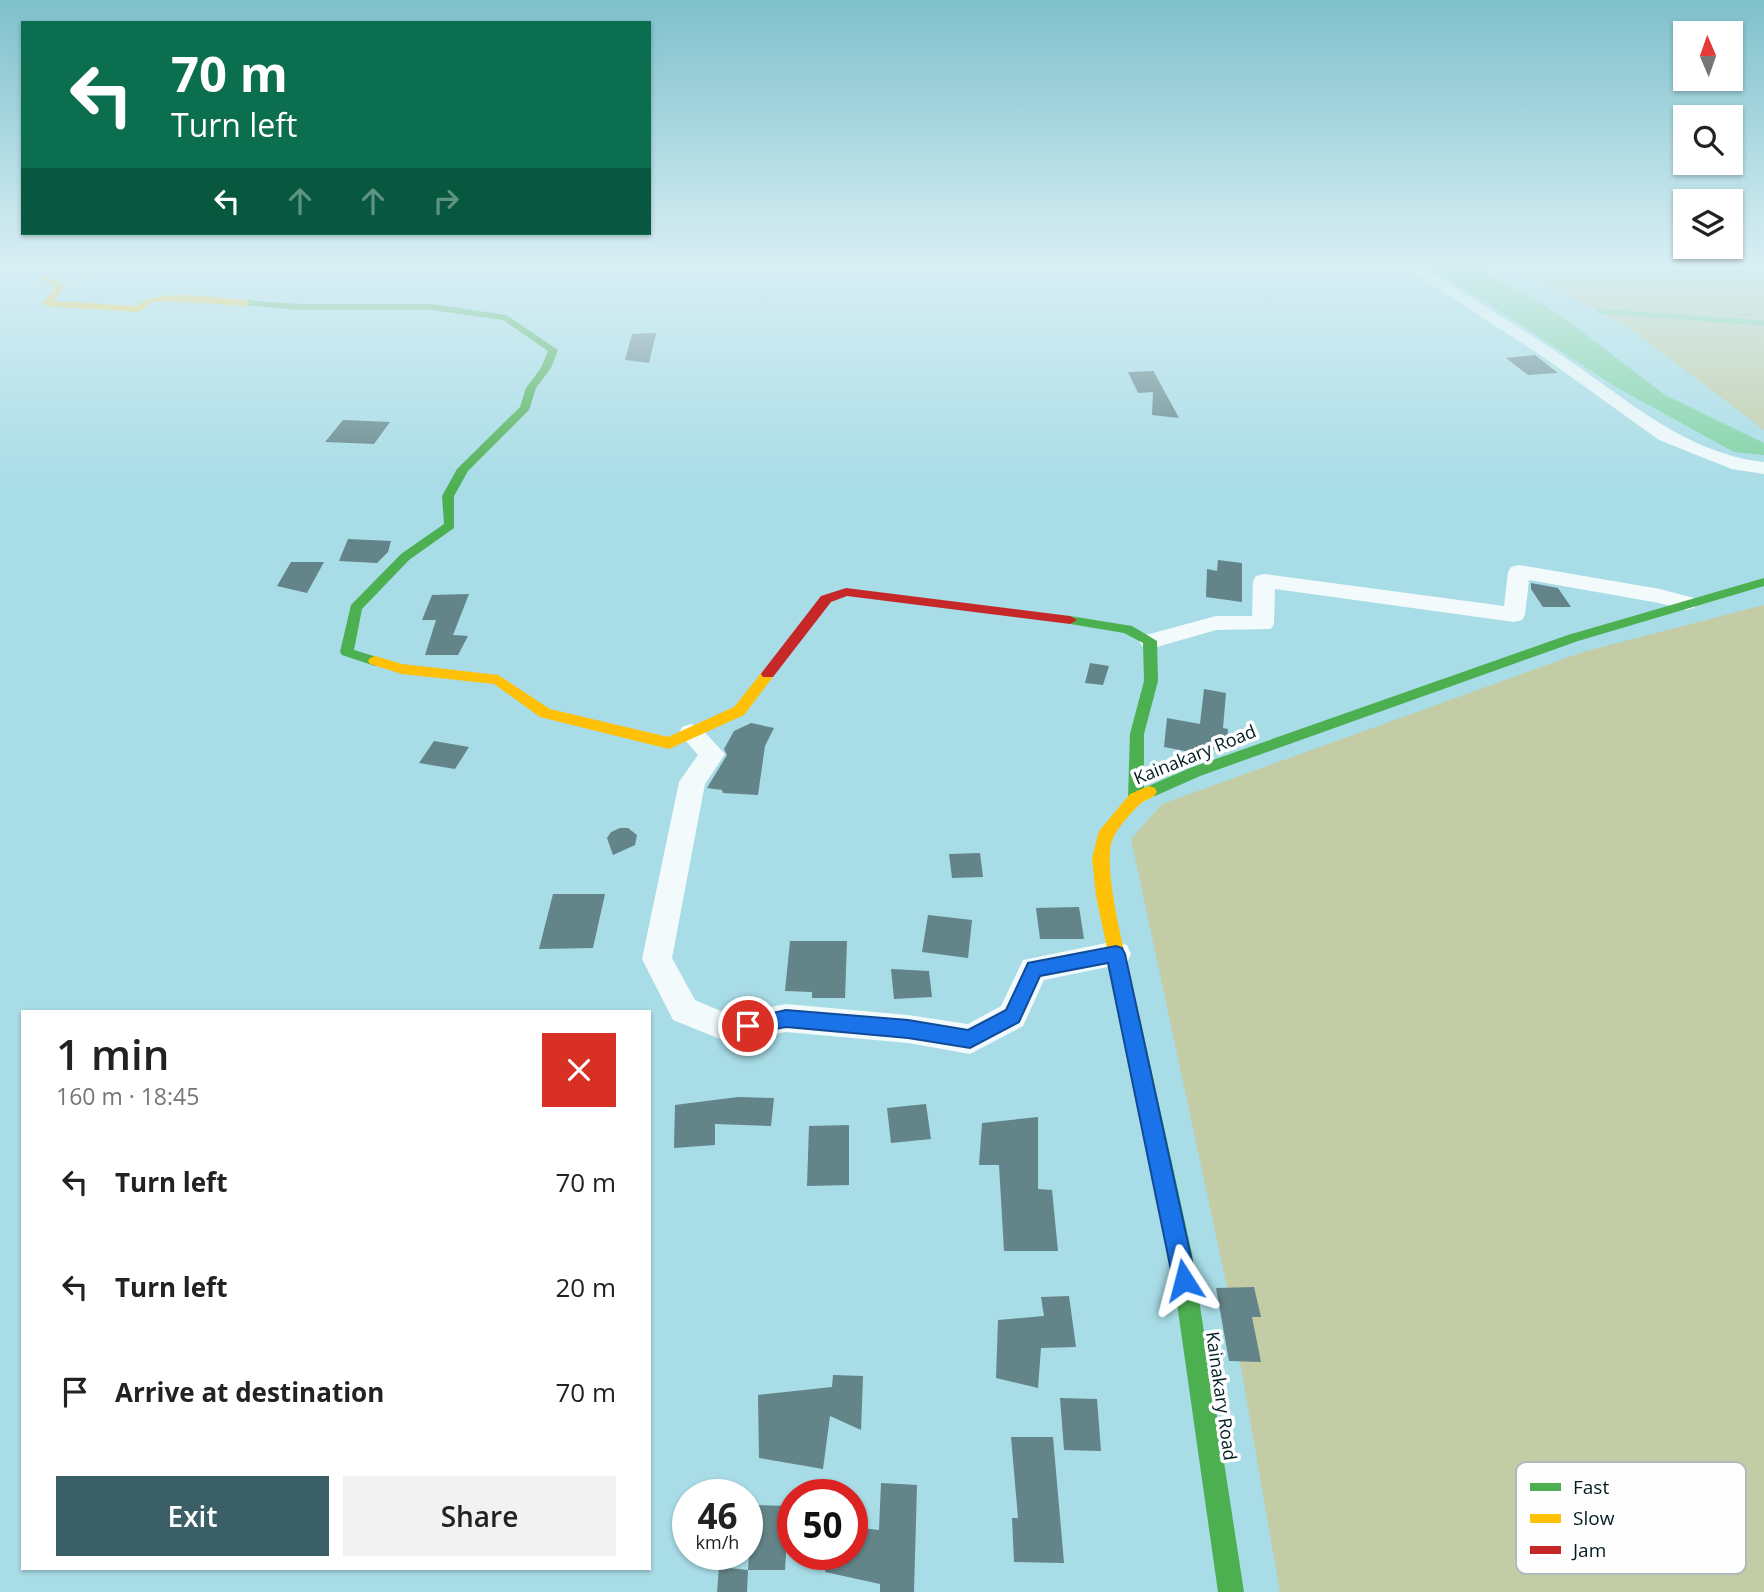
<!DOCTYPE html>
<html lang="en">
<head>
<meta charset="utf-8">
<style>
  :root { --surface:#fff; --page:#f2f2f2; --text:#222; --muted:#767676; --accent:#3b5f66 }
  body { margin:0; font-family:"Open Sans",sans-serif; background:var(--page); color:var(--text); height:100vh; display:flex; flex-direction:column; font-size:26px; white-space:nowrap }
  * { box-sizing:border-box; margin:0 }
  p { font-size:23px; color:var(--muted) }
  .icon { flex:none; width:38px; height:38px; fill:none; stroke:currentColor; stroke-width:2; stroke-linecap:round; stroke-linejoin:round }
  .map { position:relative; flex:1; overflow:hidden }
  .sheet { position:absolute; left:21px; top:1010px; width:630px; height:560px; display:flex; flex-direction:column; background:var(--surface); border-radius:0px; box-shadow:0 2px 5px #0004 }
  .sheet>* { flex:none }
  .top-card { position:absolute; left:21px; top:21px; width:630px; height:214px; border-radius:0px; box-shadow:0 2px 5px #0004; background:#0b6e4f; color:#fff; overflow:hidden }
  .needle { width:46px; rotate:358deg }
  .fabs { position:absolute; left:1673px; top:21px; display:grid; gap:14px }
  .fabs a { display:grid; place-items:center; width:70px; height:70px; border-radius:0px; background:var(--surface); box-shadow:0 2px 5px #0004; font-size:35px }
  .speed { position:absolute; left:672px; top:1479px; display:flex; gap:14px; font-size:35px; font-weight:700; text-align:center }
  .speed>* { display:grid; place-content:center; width:91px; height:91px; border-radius:50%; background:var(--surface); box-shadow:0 2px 5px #0004; line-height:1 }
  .speed small { font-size:18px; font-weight:400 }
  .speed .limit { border:10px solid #d22; background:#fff; color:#111 }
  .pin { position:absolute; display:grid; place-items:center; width:60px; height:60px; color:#fff; margin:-30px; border:4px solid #fff; border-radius:50%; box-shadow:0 2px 7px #0007 }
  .me { position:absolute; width:77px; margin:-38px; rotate:351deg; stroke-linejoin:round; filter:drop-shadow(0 0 5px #0008) }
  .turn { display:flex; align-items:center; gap:24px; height:147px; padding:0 35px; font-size:32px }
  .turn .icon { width:91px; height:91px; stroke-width:2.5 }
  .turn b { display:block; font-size:49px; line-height:60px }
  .lanes { display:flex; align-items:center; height:66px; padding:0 35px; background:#0003; justify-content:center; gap:35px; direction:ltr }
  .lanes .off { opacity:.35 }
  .round { display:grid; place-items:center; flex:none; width:74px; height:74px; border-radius:0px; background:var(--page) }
  .head { display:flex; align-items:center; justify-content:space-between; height:119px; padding:0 35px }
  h1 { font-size:42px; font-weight:600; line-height:52px }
  .primary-button { display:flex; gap:14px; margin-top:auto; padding:14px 35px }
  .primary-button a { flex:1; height:80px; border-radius:0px; background:var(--accent); color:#fff; font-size:28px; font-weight:600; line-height:80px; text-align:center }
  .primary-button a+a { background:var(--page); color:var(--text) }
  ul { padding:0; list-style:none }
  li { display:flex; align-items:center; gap:21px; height:105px; padding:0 35px }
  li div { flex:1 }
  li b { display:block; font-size:26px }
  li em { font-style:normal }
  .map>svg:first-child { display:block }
  .green { fill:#c4cca6 }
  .water { fill:#7fd2a2 }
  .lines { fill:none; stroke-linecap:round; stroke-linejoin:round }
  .stream { stroke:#7fd2a2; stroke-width:5 }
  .building { fill:#638488 }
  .path { stroke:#c1d1d4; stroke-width:2.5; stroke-dasharray:3.5 3.5; stroke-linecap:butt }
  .street { fill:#f2fafb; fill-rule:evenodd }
  .fast { fill:#4caf50; fill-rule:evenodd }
  .slow { fill:#ffc107; fill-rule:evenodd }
  .jam { fill:#c62828; fill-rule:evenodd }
  .route { fill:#1a73e8; stroke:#114b97; stroke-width:2 }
  .labels { text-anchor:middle; stroke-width:7; stroke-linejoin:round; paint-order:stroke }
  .street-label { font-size:18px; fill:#001c21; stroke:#fefefe }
  .key { fill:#fefefe; stroke:#b2babc; stroke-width:2 }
  .key-label { font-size:19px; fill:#001c21 }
</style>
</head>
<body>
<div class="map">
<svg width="1764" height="1592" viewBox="0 0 1764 1592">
  <rect width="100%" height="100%" fill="#a8dce6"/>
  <path class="green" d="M1511,266H1764V430L1629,328Z
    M1764,605V1592H1280L1227,1287L1131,839L1162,804L1583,652Z"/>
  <path class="water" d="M1422,266H1476L1556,312L1665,395L1764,443V455L1734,452L1614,386L1489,304Z"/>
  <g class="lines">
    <path class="stream" d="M1599,311L1764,323"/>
  </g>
  <path class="building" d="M656,333L649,363L625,360L632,334Z
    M1535,355L1558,373L1528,375L1506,358Z
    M1154,371V372L1179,418L1152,415L1153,392L1138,393L1128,372Z
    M343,420L390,422L374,444L325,442Z
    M348,539L391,541L388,552L377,563L339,561Z
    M1218,560L1242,563V602L1206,597L1207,569L1217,571Z
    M291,562H324L307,593L277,586Z
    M1531,583L1558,588L1571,607H1543L1531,589Z
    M469,594L453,635L468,636L458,655H425L436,620H422L432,595Z
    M1090,663L1109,666L1103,685L1085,683Z
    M1204,689L1226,693L1223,728L1228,729L1227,745L1201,754L1164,747L1167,718L1200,724Z
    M751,723L774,728L765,746L758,795L723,793L722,790L707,788L727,755L724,749L734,731Z
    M434,741L469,747L455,769L419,763Z
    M620,828H628L637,835L635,845L613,855L607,838L611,832Z
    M980,853L983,877L952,878L949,854Z
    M553,894H605L593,948L539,949Z
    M1079,907L1084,939H1040L1036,908Z
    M928,915L972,920L968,958L922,952Z
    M790,941H847L845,998H812V992L785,991Z
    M891,969L929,971L932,997L894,999Z
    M738,1097L774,1098L771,1126L715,1124V1145L674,1148L675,1105Z
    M926,1104L931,1139L891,1143L887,1108Z
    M1038,1117V1189L1052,1190L1058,1251H1004L999,1165H979L982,1123Z
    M849,1125V1185L807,1186L809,1126Z
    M1254,1287L1261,1317H1252L1261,1362L1229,1361L1216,1288Z
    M1069,1296L1076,1347L1041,1348L1038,1388L996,1378L998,1320L1044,1316L1041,1297Z
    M833,1375L863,1376L861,1430L830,1416L823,1469L759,1458L758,1395L832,1387Z
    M1060,1398L1097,1399L1101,1451L1064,1450Z
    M1011,1437H1053L1064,1563L1014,1562L1012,1518H1018Z
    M881,1483L917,1485L914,1592H880V1584L825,1572L828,1554H852V1527L879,1530Z
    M752,1505L789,1506L785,1570H748Z
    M719,1567L748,1570L747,1592H717Z"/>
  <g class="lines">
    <path class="path" d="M81,278L102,266
      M1590,307L1764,319"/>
    <path class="street" d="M1403,266H1420C1465,294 1511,322 1555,351C1622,394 1682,453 1764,462V474L1732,469L1659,440L1545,358Z
      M1519,565L1660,589L1694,598L1697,603L1694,608L1686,610L1659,603L1529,580L1525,615L1522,620L1514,622L1275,589L1274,624L1271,629L1216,630L1150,649L1142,646L1139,641L1142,636L1216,616H1252L1253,581L1256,576L1264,574L1504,606L1508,572L1511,567Z
      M691,724L700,727L725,754L705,784L672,958L695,1000L730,1015L786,1004L908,1015L968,1024L1001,1006L1023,960L1116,941L1127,945L1131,954L1127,963L1044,980L1023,1026L970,1054L908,1043L786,1032L730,1043L673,1020L642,959L679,782L698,755L679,733L682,727Z"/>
    <path class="fast" d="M245,300L299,304H431L506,315L558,350L551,368L536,388L529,410L468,471L454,496V528L409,560L362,609L354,650L380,658L382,661L380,664L375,666L342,655L340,652L351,605L401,554L444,524L442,496L457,469L520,407L526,388L541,368L548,351L503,320L431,310H299L242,305V301Z
      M1764,578V586L1578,641L1200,776L1155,796H1144L1142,802H1130L1128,798L1130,734L1144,681L1143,643L1124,633L1070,624L1063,620L1070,616L1132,626L1157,641L1158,681L1144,734V788L1190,768L1568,635Z
      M1131,1009L1138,1012L1140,1018L1192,1254L1244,1592H1218L1170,1254L1122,1018L1124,1012Z"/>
    <path class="slow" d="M41,275H47L65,287L54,301L136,306C160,287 215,298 245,300L250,303L245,306L167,301L152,302L138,312L47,306L42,303L56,288L41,279Z
      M375,656L402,664L498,675L550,709L668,737L734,707L763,671L768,669L775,674L744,715L669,749L540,717L494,684L402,674L370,664L368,661L370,658Z
      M1149,786L1155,788L1157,792C1153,799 1146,799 1140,804C1131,813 1118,827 1113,838C1099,867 1133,983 1140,1018L1138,1024L1131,1027L1124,1024L1122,1018L1096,896L1092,858L1099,831L1130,794Z"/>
    <path class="jam" d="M846,588L1070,616L1077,620L1070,624L847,596L831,602L773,677H763L761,674L763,671L821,596Z"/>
  </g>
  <linearGradient id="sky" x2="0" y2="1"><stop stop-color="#7ec0cc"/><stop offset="0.54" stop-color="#d8eff4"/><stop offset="1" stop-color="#d8eff4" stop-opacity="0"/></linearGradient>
  <rect width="1764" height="489" fill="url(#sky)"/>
  <path class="route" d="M1116,946L1122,948L1125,954L1196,1280L1192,1288L1184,1292L1176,1288L1173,1280L1108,963L1040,976L1019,1022L970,1048L908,1038L786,1027L748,1034L742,1032L739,1026L742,1020L786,1010L908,1020L968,1030L1006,1010L1028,963Z"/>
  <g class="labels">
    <g class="street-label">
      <text transform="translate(1195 755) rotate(-22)" y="6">Kainakary Road</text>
      <text transform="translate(1221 1396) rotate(82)" y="6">Kainakary Road</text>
    </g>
  </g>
  <rect x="1516" y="1462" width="230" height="112" rx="10" class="key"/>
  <rect x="1530" y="1483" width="31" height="8" fill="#4caf50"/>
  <rect x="1530" y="1514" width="31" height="9" fill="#ffc107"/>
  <rect x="1530" y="1546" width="31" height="8" fill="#c62828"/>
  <g class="key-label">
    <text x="1573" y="1494">Fast</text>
    <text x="1573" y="1525">Slow</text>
    <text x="1573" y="1557">Jam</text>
  </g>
</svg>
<div class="fabs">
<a><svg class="needle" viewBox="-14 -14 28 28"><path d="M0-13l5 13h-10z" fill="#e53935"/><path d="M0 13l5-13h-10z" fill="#767676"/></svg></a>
<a><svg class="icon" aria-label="search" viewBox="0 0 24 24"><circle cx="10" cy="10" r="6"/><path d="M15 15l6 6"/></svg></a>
<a><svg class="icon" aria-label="layers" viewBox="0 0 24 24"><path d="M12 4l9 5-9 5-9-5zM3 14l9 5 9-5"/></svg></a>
</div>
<div class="speed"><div>46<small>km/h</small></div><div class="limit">50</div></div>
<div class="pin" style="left:748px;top:1026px;background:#d93025"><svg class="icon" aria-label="arrive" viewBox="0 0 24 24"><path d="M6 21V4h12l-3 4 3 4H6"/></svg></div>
<svg class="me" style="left:1184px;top:1280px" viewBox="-20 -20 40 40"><path d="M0-17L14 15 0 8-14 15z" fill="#1a73e8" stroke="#fff" stroke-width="4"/></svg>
<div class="top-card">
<div class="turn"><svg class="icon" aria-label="left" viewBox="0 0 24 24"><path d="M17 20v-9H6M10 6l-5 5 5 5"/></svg><div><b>70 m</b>Turn left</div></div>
<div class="lanes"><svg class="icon" aria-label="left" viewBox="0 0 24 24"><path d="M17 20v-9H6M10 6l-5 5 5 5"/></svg><svg class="icon off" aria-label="ahead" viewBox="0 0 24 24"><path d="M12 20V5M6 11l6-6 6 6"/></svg><svg class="icon off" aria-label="ahead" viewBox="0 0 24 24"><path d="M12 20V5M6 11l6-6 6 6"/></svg><svg class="icon off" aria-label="right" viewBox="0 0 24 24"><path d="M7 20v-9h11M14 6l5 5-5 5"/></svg></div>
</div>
<section class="sheet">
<div class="head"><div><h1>1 min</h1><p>160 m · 18:45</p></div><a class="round" style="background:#d93025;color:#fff"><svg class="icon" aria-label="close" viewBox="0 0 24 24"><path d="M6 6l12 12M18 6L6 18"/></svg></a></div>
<ul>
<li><svg class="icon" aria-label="left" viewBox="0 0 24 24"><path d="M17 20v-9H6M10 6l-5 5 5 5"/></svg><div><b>Turn left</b></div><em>70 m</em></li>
<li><svg class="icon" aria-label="left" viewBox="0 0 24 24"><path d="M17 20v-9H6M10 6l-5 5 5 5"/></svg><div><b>Turn left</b></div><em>20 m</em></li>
<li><svg class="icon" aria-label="arrive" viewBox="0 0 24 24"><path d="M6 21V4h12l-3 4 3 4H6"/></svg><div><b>Arrive at destination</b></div><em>70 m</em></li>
</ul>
<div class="primary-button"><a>Exit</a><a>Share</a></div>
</section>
</div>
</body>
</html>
